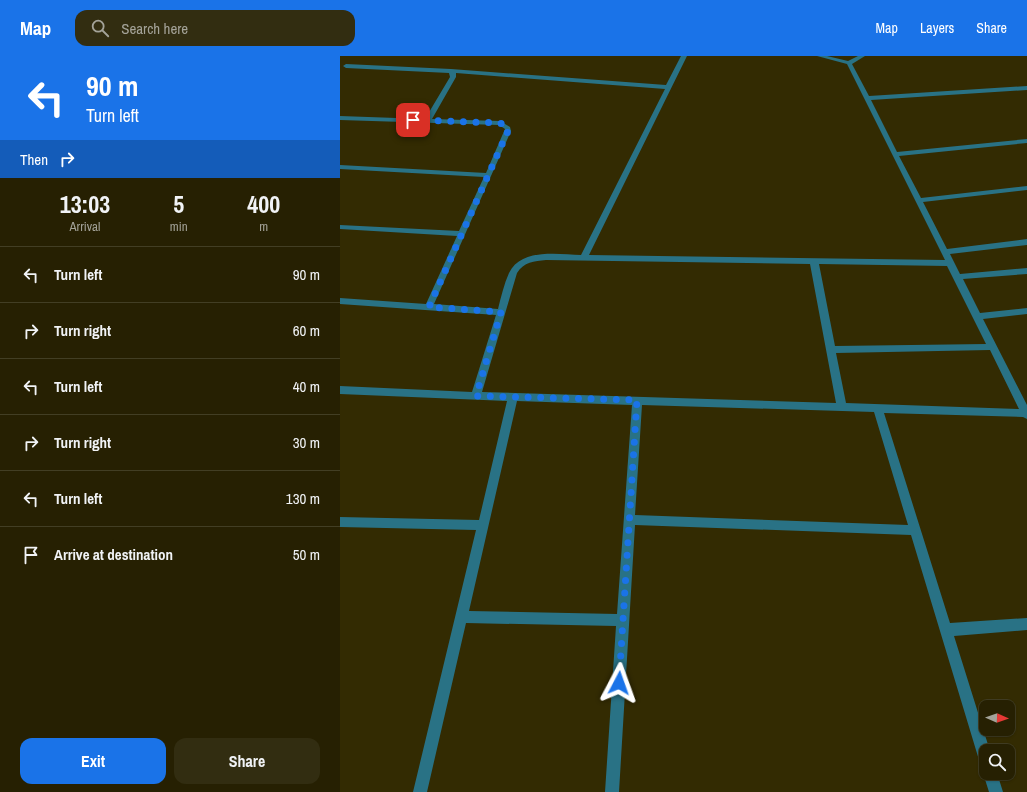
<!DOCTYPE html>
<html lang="en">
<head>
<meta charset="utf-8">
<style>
  :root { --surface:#262002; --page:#322d11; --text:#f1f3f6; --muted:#a4a399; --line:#423e24; --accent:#1a73e8 }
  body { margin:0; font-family:"Archivo Narrow",sans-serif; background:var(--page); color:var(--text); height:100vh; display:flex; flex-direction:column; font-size:15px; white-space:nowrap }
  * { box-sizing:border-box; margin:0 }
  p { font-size:13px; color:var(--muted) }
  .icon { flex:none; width:22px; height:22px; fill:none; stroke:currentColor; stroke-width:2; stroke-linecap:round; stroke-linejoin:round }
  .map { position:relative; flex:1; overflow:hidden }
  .drawer { display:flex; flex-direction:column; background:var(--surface); width:340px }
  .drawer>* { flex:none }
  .hud { background:#1a73e8; color:#fff; overflow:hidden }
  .needle { width:26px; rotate:92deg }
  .fabs { position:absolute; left:639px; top:644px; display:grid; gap:8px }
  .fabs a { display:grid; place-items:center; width:36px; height:36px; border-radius:8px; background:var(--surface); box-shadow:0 1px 3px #0004,0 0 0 1px var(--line); font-size:20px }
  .pin { position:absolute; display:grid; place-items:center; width:34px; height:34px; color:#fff; margin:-17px; border-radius:8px; box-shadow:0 2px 6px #0006 }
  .me { position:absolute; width:44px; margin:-22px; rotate:4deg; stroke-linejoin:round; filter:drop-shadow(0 0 3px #0008) }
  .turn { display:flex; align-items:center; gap:14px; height:84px; padding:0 20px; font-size:18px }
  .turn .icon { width:52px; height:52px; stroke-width:2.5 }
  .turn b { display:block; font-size:28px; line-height:34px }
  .then { display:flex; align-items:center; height:38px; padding:0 20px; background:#0003; gap:8px; font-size:15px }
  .eta { display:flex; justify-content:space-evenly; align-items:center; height:68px; text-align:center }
  .eta b { font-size:24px; font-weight:700; line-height:28px }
  .primary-button { display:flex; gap:8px; margin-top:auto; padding:8px 20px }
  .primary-button a { flex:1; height:46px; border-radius:12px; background:var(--accent); color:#fff; font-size:16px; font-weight:700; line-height:46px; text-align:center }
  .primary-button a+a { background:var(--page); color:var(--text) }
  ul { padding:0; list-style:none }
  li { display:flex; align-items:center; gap:12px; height:56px; padding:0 20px; border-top:1px solid var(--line) }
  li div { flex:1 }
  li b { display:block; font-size:15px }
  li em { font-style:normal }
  header { display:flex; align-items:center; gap:24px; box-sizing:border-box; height:56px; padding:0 20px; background:var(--accent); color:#fff }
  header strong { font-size:19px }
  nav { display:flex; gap:22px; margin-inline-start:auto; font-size:14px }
  .search { width:280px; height:36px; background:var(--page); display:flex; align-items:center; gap:10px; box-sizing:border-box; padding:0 14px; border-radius:12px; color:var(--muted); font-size:15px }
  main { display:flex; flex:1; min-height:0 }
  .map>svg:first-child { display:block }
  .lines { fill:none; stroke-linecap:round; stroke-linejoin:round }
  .street { fill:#297285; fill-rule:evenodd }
  .route { stroke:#1a73e8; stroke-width:7; stroke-dasharray:0 12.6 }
</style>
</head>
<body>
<header>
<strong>Map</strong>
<div class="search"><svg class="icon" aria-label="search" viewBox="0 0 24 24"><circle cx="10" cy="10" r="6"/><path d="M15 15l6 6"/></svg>Search here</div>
<nav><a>Map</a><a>Layers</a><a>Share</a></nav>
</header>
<main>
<section class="drawer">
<div class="hud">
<div class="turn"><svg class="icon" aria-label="left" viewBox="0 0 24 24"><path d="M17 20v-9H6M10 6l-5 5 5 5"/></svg><div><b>90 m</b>Turn left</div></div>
<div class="then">Then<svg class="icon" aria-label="right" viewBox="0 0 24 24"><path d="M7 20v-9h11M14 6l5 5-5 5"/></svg></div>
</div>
<div class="eta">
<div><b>13:03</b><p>Arrival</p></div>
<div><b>5</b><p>min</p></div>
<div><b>400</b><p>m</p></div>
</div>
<ul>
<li><svg class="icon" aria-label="left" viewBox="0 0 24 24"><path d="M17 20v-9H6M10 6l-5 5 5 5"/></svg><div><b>Turn left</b></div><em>90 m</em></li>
<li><svg class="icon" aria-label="right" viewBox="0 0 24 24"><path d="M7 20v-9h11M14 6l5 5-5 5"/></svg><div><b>Turn right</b></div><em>60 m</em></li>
<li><svg class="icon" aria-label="left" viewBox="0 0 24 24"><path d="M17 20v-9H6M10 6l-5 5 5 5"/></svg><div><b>Turn left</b></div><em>40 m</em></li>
<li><svg class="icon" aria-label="right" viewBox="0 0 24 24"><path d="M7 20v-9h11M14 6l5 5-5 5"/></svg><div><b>Turn right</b></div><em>30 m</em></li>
<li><svg class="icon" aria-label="left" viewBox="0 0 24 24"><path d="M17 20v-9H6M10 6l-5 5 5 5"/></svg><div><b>Turn left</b></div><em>130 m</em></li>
<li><svg class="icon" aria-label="arrive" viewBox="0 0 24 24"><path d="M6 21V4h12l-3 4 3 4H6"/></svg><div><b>Arrive at destination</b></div><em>50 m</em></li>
</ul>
<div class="primary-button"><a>Exit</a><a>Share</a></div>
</section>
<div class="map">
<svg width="687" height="736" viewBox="0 0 687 736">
  <rect width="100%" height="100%" fill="#332b02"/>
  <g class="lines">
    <path class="street" d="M341,0H347L249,199L605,204L507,8L477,0H487L508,5L518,0H525L512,8L529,40L687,30V34L531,44L557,96L687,83V87L559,100L581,142L687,130V134L583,146L607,193L687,183V189L610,198L620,218L687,212V218L623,223L640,257L687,252V258L643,263L687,349V363L683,361L544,357L610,567L687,562V574L614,580L650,695H646V711L641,709L639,704L571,479L295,469L279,736H265L276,570L126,567L87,736H73L136,474L0,471V461L139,464L167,345L0,338V330L132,336L156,259L0,248V242L86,248L117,180L0,173V169L119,175L144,121L0,113V109L146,117L165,73L159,69L0,64V60L85,63L110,21L109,17L6,12L3,10L6,8L111,13L326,29ZM116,17L325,33L241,199C218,198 181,192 169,217C164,228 161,241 158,253L94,248L171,75L170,71L160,65L92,63L116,21ZM206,204L470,208L496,347L142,336L177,217C184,206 194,205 206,204ZM479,208L607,210L646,288L495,290ZM650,294L679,353L506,347L496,297ZM177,345L292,349L277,558L129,555ZM302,349L534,356L568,469L295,459Z
      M645,712L646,717H657L663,736H649L643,717Z"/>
  </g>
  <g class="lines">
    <path class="route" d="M73,64L160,67C164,69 168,70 168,75L89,251L161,256L136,340L297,344L279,627"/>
  </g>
</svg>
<div class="fabs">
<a><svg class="needle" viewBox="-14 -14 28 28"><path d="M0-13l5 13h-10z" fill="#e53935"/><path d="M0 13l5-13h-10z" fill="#a4a399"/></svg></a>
<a><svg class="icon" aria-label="search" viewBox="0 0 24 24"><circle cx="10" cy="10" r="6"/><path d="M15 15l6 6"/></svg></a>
</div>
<div class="pin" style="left:73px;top:64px;background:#d93025"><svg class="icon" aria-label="arrive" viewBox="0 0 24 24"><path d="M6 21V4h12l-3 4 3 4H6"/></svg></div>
<svg class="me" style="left:279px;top:627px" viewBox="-20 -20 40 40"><path d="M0-17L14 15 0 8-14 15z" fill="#1a73e8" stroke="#fff" stroke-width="4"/></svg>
</div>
</main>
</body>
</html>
